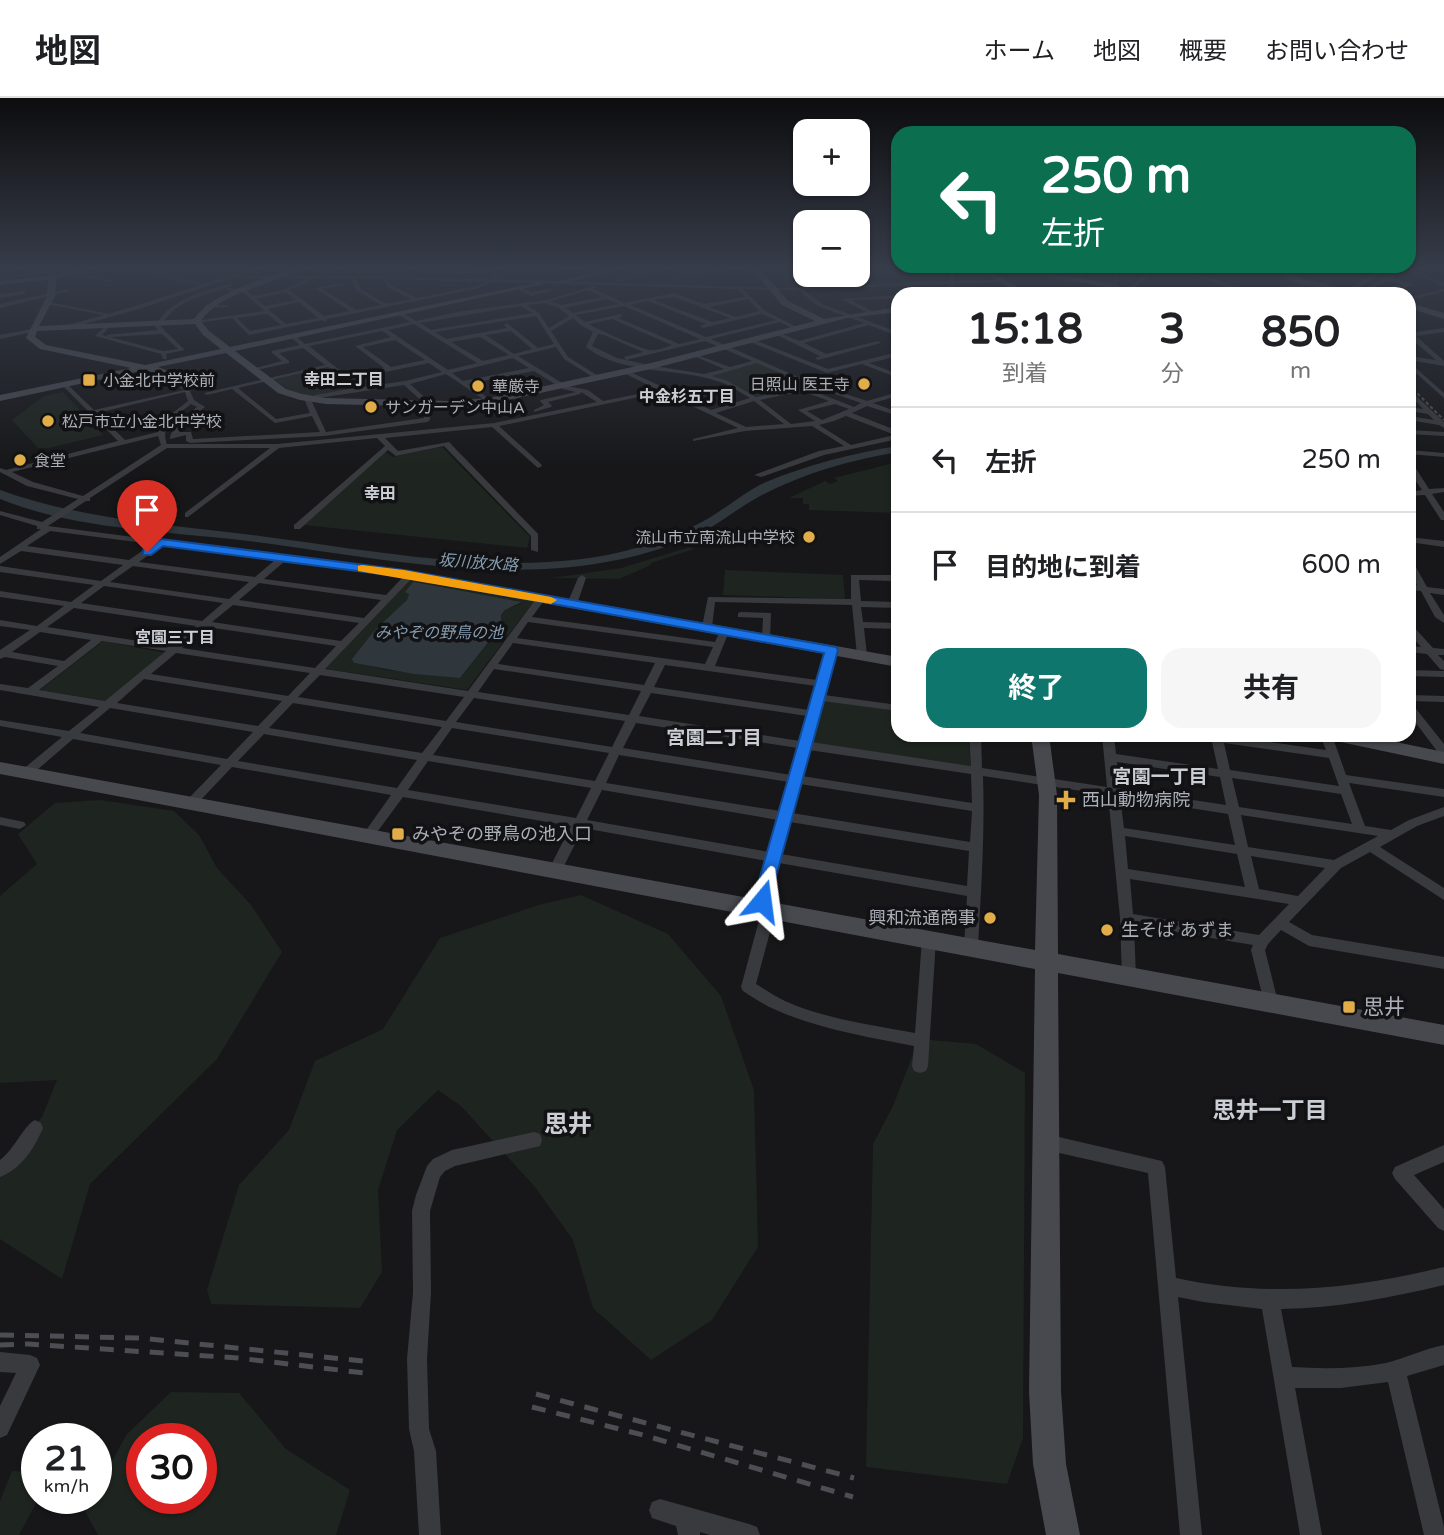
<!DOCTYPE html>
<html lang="ja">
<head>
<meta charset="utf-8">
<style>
  :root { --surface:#fff; --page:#f6f6f6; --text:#202124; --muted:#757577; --line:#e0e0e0; --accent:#0f766e }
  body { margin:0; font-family:"Varela Round","Noto Sans JP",sans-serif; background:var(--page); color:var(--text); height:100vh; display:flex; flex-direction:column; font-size:26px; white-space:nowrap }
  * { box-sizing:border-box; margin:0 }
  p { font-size:23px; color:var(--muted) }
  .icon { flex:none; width:38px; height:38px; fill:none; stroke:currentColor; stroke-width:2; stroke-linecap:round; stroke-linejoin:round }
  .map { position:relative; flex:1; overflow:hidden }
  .drawer { position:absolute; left:891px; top:189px; width:525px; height:455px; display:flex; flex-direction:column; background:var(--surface); border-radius:21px; box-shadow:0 2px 5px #0004 }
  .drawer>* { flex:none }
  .hud { position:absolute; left:891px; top:28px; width:525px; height:147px; border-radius:21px; box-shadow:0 2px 5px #0004; background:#0b6e4f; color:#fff; overflow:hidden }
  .buttons { position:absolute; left:793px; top:21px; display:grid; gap:14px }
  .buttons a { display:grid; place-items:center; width:77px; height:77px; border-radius:14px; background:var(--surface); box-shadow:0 2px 5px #0004; font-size:35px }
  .speed { position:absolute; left:21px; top:1325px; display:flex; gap:14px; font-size:35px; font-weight:700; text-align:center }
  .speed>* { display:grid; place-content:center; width:91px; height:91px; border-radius:50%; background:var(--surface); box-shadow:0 2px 5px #0004; line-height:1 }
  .speed small { font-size:18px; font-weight:400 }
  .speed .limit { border:10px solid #d22; background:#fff; color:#111 }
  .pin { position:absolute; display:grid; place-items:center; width:60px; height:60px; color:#fff; margin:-72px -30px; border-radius:50% 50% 50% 0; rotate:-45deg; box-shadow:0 0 7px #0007 }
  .pin .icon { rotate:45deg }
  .me { position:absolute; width:77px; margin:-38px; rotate:16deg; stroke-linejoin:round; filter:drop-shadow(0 0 5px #0008) }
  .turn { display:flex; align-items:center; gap:24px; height:147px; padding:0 35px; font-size:32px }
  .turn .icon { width:91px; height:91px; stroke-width:2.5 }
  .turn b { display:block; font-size:49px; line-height:60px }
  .eta { display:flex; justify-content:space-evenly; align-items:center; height:119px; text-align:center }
  .eta b { font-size:42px; font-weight:700; line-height:49px }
  .action { display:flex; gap:14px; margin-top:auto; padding:14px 35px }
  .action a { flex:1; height:80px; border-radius:21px; background:var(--accent); color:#fff; font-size:28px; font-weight:700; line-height:80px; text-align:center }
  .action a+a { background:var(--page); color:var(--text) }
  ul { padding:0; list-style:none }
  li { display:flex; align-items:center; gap:21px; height:105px; padding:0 35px; border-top:2px solid var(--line) }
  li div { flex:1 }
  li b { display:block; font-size:26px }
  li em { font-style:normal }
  header { display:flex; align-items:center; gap:42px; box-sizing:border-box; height:98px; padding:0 35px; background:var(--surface); border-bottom:2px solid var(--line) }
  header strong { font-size:33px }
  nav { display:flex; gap:38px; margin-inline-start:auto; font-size:24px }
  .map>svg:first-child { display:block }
  .green { fill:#1e241f; fill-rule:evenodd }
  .water { fill:#2f363c }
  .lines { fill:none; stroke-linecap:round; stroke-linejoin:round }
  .stream { stroke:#2f363c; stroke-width:2 }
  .street { fill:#393a3e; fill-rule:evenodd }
  .secondary { fill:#47494e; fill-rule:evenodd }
  .rail-far1 { stroke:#4c4e53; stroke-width:2; stroke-dasharray:3.5 2.5; stroke-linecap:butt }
  .rail { stroke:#4c4e53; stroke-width:5; stroke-dasharray:14 11; stroke-linecap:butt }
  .route { fill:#1a73e8; stroke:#114b97; stroke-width:2 }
  .slow { fill:#f59e0b }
  .poi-dot { fill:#e0ad48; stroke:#121214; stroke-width:2.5 }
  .labels { text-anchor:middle; stroke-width:7; stroke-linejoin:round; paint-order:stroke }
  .far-neighbourhood-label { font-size:16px; font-weight:bold; fill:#cbced4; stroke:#121214 }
  .far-poi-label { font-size:16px; fill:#abafb8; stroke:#121214; text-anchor:start }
  .far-water-label { font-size:16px; font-style:italic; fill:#859caf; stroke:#121214 }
  .poi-label { font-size:18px; fill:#abafb8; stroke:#121214; text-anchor:start }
  .neighbourhood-label { font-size:19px; font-weight:bold; fill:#cbced4; stroke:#121214 }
  .near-poi-label { font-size:21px; fill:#abafb8; stroke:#121214; text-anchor:start }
  .near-neighbourhood-label { font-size:23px; font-weight:bold; fill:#cbced4; stroke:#121214 }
  .near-quarter-label { font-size:24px; font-weight:bold; fill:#cbced4; stroke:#121214 }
</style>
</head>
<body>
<header>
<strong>地図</strong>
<nav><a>ホーム</a><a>地図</a><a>概要</a><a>お問い合わせ</a></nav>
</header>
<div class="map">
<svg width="1444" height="1437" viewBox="0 0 1444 1437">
  <rect width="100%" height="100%" fill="#171719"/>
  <path class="green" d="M926,168L925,175C909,184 883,181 868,172H878L877,169Z
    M1221,185L1238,193L1158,196L1133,191L1166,193Z
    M758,265L806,286L802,290L755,299L727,283L707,279Z
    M329,269L359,291C324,297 305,306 274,282Z
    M63,294L103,337L49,350H38L12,322L44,298Z
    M442,349L530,439L527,450L303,427L386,354L392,359Z
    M898,364V415L809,412V406H803V400H789L825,383L830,386L838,383L834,380Z
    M690,449L694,451L651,465V467L619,481L552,480L621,470Z
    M725,472L843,477L845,501L723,497Z
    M414,480L535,502L467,592L327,571L326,569L409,481ZM415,484L522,504V505L505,512L501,517V528L460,580L387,572L354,565L408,501Z
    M103,543L166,555L111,601L105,603L40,592Z
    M825,603L898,613V637H968L971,668L814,645L811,642L821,605Z
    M100,702L174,713L199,737L217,770L251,807L282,854L217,961L90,1086L62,1181L0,1141V1063L42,1019L57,982L0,985V798L37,766L18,736L55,705Z
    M581,797L668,836L721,898L754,992L758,1149L712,1222L651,1262L593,1210L573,1142L535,1089L461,1008L438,992L397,1032L378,1092L382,1174L360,1210L211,1206L207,1192L239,1087L289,1032L315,963L383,931L440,840L539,807Z
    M919,941L976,946L1025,975L1023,1340L1007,1386L866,1369L873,1046L893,1008Z
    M171,1294L239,1295L286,1351L350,1392L336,1437H98L85,1413L92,1400H96V1392L127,1336ZM142,1340H201V1400H142Z
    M12,1373L37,1374V1400H39L19,1437H0V1403Z"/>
  <path class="water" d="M898,348V354C851,362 804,375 762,397C745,406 729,418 713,428C690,442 664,450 639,457C508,491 371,458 240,442C161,433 74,431 0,401V392C84,422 172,427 260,438C378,453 522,483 636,450C661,443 686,433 709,420C727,409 748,392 766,384C807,367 853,355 898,348Z
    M413,484H415L522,504L505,512L501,517V528L460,580L414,576L354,565L352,561L374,533L407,502L409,496L405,494Z"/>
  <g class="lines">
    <path class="stream" d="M73,175L112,183
      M155,177L202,186
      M1115,189L1118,168"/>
    <path class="street" d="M27,168H38L12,173L10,172Z
      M262,168H269L240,178H314L335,168H341L322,178L489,181L493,179L490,173L451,177L437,168H442L452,174L521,168L494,172L498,179L496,181L783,190L949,183L951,172L944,168H950L955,171L954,183L1005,182L1003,184L954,186L953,196H947L949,186L803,192L822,206L898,234V238L869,227L804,245L826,256L878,243L881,245L818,262L815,260L820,258L775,236L780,235L799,243L864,225L818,208L798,192L743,191L765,213L801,231L796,232L780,224L711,241L810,284L867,303L898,294V298L873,305L898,314V318L867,308L852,315L898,333V341L824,357L761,379L754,377L819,353L844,348L812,328L745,333L693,343V341L738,330L663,294L499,328L541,366L542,368L538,370L492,329L385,340L398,353L449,344L538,436V454L531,452V438L444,348L396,358L388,352L300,431H294V427L385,348L377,340L279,350L188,419H185V415L270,350H167L90,400V403H86L48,428L413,475V479L325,571L468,593L538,498L541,497L546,500L532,519L715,544L722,529H728L730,531L715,568L817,582L826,552L827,550H835L836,552L824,597L898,607V613L822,603L820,616L811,644L971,668L969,637H981L982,670L1107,689L1102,637H1114L1116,656L1218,671L1212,644L1189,641L1183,637H1222L1326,652L1320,637H1332L1346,677L1444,691V699L1349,685L1365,728L1391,732L1409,722L1444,709V718L1417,728L1380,749L1444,790V802L1370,754L1341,770L1289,824L1312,837L1444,859V871L1309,848L1281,832L1268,846L1265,852L1278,904L1276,908L1271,910L1266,908L1264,904L1251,852L1253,847L1134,827L1136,879L1134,883L1129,885L1124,883L1122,879L1120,820L1108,697L983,678C985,736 981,792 978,849L976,853L971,855L966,853L964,849L967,798L779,765L767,807L774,808L776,812L756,886C766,892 775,898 785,903C825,921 872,927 915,935L922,841L924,837L929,835L934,837L936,841L928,968L926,973L920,975L914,973L912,968L914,948C868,939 819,931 776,912C764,907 754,900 743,893L741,889L761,815L755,814L753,810L767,763L583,730L560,776H550L548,773L571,728L403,699L372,741L368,742L362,738L391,697L232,669L195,708H187L185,705L187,702L221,667L73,641L30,678H22L20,675L22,672L62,639L0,628V622L69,633L99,609L0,592V586L28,590L58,568L5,559L0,561V552L30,532L0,528V522L37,528L64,508L0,499V493L71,504L94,487L0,474V468L101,483L123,467L21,453L0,466V459L41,431H37V428L0,417V413L42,424L78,401L27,388L0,374V370L6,372L118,343L62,287V285H66L94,312L189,291L194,302L205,309L186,324L179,334H191L193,341L320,334L312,318L275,325L232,291L207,297L204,295L325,267L303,250L279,255L289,263V265L252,273V271L282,263L272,255V253L300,247L290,239V237H294L305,246L410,224L399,217L401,214L416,223L457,214L546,202L595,188L597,189L593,191L625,205L674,195L704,206L745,199L738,191L491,184L479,190L327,221L325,224L322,222L249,237L232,220L197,225L194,223L264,213L243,194L226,192V190L246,192L253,198L284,192L308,180H232L139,211L66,231L64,228L104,217L46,206L49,204L109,216ZM315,180H350L357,193L381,207L356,212L323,191L345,187V185L318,189L316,191L350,213L324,218L289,192ZM355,180L385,181L383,182L389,190L411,201L386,206L361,191ZM385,181L485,184L477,188L417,200L393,188ZM588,192L602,199L561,207L551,203ZM286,194L296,202L265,208L256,201ZM674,199L730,220L712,224L654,202ZM607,201L619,206L573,215L565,210ZM748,201L759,213L736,219L709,209ZM648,203L706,226L700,228L703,230L762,216L776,222L706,239L630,207ZM299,204L318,220L286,226L268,211ZM545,205L559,210L569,218L549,230L539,215L527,207ZM521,208L532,215L431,232L420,225ZM624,208L700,241L679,246L618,220L623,218L620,216L585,224L576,217ZM267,216L281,227L250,233L237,220ZM536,218L554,246L538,250L507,225L504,227L507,230L446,241L435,234ZM573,220L580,227L593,234L586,249C624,279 685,268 728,287L684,299L626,272L624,275L658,292L603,303L588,292L567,288L518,258L556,249L564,261L596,281H600V279L568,259L551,233ZM612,221L672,247C666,249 657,253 650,252C644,252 594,230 589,226ZM414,226L477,265L448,272L388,232ZM382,233L391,239L355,248L384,270L347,278L309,248ZM511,233L532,251L514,256L486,237ZM598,236L604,237L643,254L624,259L626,262L705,243L752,263L730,269L694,256V258L724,271L704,276L654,268L617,260L592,248ZM480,239L509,257L483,263L451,244ZM395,242L425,262L391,269L363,249ZM513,260L529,270L463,283L452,275ZM429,265L442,274L405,283L362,289L351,281ZM757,265L806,286L861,305L854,309L803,289L756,299L728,283L712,278ZM328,269L355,290L315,297L305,303L310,315L276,321L238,290ZM534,273L563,291L576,294L541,302L540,303L544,307L534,312V314L551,309L552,308L548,304L580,296L581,294L597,304L494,325L277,346H167C159,327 179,316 191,306L197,309C186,318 171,328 170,341L186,337V343L190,345L324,338L427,324L430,322L431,305L410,286L446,276L489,305L491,304V302L468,286L497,280L525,298L527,297V295L503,279ZM404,287L425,306L424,320L326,334L312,304L319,300ZM733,290L750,300L711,312L690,302ZM802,293L829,303L798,312L815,323L791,326L760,302ZM185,294L188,303L165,321L158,334L125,342L97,315ZM754,303L784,326L746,329L716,315ZM835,306L849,311L822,322L807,313ZM846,318L895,337L851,347L819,327L834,323ZM158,338L161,347L83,398L33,384L12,374ZM50,433L152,446L129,462L27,448ZM162,447L275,462L255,479L139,464ZM285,463L403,479L386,497L264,481ZM133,468L249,484L229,501L110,484ZM259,485L381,502L364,520L239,502ZM104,488L223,505L202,523L81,505ZM233,507L359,525L341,543L212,524ZM74,510L196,528L172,548L47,529ZM528,524L713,549L705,566L517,540ZM207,529L336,548L315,570L182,550ZM40,534L91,542L64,563L12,554ZM102,543L166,553L105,603L39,592ZM513,545L655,565L644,587L498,566ZM176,555L310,575L288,598L151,576ZM665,567L816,588L809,612L654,589ZM494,571L641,593L629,617L478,594ZM320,577L464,599L446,623L298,599ZM144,581L282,603L258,628L117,605ZM651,595L807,618L800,643L639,618ZM474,600L625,623L612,649L456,624ZM293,605L442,629L422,655L269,630ZM110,610L253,634L227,661L80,635ZM636,625L798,650L791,677L623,650ZM452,630L609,655L595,683L433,657ZM264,636L417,662L397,690L238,663ZM1224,645L1329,660L1339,688L1230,672ZM809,652L971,676L972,705L802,678ZM619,657L789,684L780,713L606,685ZM428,663L591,690L576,720L408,692ZM1117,664L1220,679L1226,707L1120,691ZM1232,680L1341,696L1352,726L1239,709ZM800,686L972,713L970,744L792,715ZM602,692L778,722L769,754L587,722ZM1120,699L1228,716L1235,747L1124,730ZM1241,717L1378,738L1334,762L1248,749ZM790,724L969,753L967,788L781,756ZM1125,738L1237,756L1245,789L1128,771ZM1251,758L1325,770L1298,798L1259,791ZM1130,781L1289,806L1259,837L1133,816Z
      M416,168H426L402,173L400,172Z
      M672,168H681L619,183L617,182Z
      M743,168H755L674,181L672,180Z
      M799,168H805V170L799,169Z
      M1012,168L1059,177L1081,175L1098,168H1104C1078,186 1039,181 1012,168Z
      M1121,168L1154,169L1185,174L1216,181L1243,192L1321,185L1323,186L1244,196H1212L1236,192L1199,179L1154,172L1133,191L1155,196L1118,191L1116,196H1110L1115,188L1129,190L1149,172Z
      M1305,168H1311V169L1309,170Z
      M1404,168H1410L1408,170L1444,185V188L1405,172L1391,180L1411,186V188L1396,191L1409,196H1401L1388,191V189L1403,187L1388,182L1363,196L1358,195Z
      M1434,168L1444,169V172L1434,169Z
      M583,169L600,175L598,176L583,171L548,172Z
      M44,173L55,175L54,179L50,180V177L44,175L0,182V180Z
      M1378,174L1382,175L1352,194L1347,193Z
      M824,177H830L838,181L834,182Z
      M230,186L232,188C206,197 173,202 161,229L185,252L166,256L167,261H163L161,256L95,238L108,225L111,227L102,237L163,253L178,251L162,236L109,239L106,237L158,232L155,229C169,201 202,194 230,186Z
      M521,190L532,194L549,191L552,193L531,198L519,192Z
      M1016,190L1020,191L1009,196H1001Z
      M68,191L70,193L0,210V206Z
      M1442,191H1444V194L1409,202V200Z
      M24,193L26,196L0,200V196Z
      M898,197V201L851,202L872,213L870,216L841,201Z
      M206,207H226L229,209L204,210Z
      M1444,230V234L1416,238L1444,263V268L1409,262V258L1436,262L1409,239V235Z
      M31,231L33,234L0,241V237Z
      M752,241L828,271L898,254V258L869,265L898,276V280L862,266L827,275L750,244Z
      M1409,264L1444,295V300L1409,269Z
      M1409,291L1444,324V330L1439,327L1409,322V318L1434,322L1428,316L1409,313V309L1423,311L1409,296Z
      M1409,332L1444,334V338L1409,336Z
      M1409,352L1444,355V359L1409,356Z
      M1409,369H1415L1429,391L1444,390V394L1432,396L1444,414V422H1441L1425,397L1409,398V394L1422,392L1409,373Z
      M1409,439L1444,443V449L1409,444Z
      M1409,461L1413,464L1427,489L1444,491V497L1430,495L1444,517V525L1435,519L1421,493L1409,492V486L1417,487L1409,472Z
      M898,474V481L892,483L859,482L861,503L898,504V510L861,509L863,524L898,525V531L864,530L867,557L866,559L862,560L857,557L852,507L715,504L712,529L707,532L702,529L708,499L851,501V477H890Z
      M582,477L586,480L577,506L572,509L569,508L567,506L578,480Z
      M741,514L771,515L770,541H764L762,539L763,520L738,519V515Z
      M1409,526L1412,527L1433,550L1444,551V557H1438L1444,563V572L1440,571L1427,556L1409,554V548L1421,549L1409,535Z
      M1409,572L1444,573V579L1409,578Z
      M1409,597L1444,598V604L1409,603Z
      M1409,606L1413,607L1444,646V658L1440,657L1409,616Z
      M0,719L24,724L26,727L20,731L0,727Z
      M35,1022L41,1025L43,1030C34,1051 22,1070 0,1079V1062C14,1052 24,1027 35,1022Z
      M534,1034L540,1036L542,1042L540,1048L455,1068L445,1073L440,1079L430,1113L431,1194L427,1261L429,1331L436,1353L441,1437H419L414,1353L409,1331L407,1261L413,1194L412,1113L416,1097L427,1068L433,1061L452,1052Z
      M1046,1036L1162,1063L1165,1069L1176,1180C1270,1200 1352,1191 1444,1169V1187C1390,1200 1337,1210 1281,1211L1292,1269C1323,1271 1355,1271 1386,1265C1405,1260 1424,1251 1444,1247V1267L1407,1278L1444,1429V1437H1424L1388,1284L1341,1290H1295L1322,1437H1300L1262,1211L1203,1204L1178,1199L1202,1437H1180L1148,1075L1046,1052L1040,1050L1038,1044L1040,1038Z
      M1444,1047V1064L1414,1077L1444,1111V1133L1438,1130L1395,1081L1392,1075L1395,1069Z
      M0,1254L30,1257L37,1260L40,1267L7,1337L0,1340V1308L16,1275L0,1274Z
      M660,1401L749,1426L757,1429L760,1437H710L700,1434V1437H678L676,1428L652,1420L649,1412L652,1404Z"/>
    <path class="secondary" d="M87,168H100L56,180L55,198L39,228L194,221C212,194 269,179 298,168H309C279,186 221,192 201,223L209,233L230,249L540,184L544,186L235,253L286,291L302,296L326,300L449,303L489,300L651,265L815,223L782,207L750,168H758L788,203L824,221L898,209V214L847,220L651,271L489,306L449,309L326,306L300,302L278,295L226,255L158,269L176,276L192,292L187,295L170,280L145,272L0,303V297L131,270L40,251L26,240L47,198L48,182L0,187V183L52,177ZM195,226L203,237L221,251L145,267L46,247L35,239L37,233Z
      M620,168H634L560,186L556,184Z
      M971,168H981L1030,196H1020Z
      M1268,168H1277L1305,181L1368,196C1337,196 1291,190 1268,168Z
      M1427,168L1444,170V175L1428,170Z
      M1052,175L1117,187L1121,189L1117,191L1049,179Z
      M1409,205L1444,215V221L1409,210Z
      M410,473L898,559V569L405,480L403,477Z
      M1031,637H1049L1057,697L1058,856L1444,927V947L1058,875L1061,1293L1066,1366L1080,1437H1046L1033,1366L1029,1293L1035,871L0,676V664L1035,852L1039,697Z
      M1327,637H1362L1444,654V666L1336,643Z"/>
    <path class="rail-far1" d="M1343,196L1386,168
      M1409,287L1444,322"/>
    <path class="rail" d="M0,1237L140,1240L372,1264
      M0,1247L28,1246L238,1260L364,1275
      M536,1296L854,1380
      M532,1309L643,1337L853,1399"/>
  </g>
  <linearGradient id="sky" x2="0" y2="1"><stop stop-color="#0d0d0e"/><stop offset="0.46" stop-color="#363c49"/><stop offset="1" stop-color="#363c49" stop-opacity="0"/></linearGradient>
  <rect width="1444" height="369" fill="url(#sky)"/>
  <path class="route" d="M161,441L404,472L836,549L838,552L768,808H756L753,803L824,555L404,479L163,448L151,457H143V452Z"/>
  <path class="slow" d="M362,467L404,472L551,499L557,502L551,506L358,473V468Z"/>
  <g class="poi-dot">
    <rect x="82" y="275" width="14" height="14" rx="3.5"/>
    <circle cx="864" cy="286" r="7"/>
    <circle cx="478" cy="288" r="7"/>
    <circle cx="371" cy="309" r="7"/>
    <circle cx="48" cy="323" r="7"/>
    <circle cx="20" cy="362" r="7"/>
    <circle cx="809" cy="439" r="7"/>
    <path d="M1062.5 691.5h7v7h7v7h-7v7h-7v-7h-7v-7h7z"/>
    <rect x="391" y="729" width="14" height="14" rx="3.5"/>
    <circle cx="990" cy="820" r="7"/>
    <circle cx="1107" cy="832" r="7"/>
    <rect x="1342" y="902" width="14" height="14" rx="3.5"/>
  </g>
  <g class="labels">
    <g class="far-neighbourhood-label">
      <text x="344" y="287">幸田二丁目</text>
      <text x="687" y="304">中金杉五丁目</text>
      <text x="380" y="401">幸田</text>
      <text x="175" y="545">宮園三丁目</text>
    </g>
    <g class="far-poi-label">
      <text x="103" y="288">小金北中学校前</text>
      <text x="850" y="292" text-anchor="end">日照山 医王寺</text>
      <text x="492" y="294">華厳寺</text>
      <text x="385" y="315">サンガーデン中山A</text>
      <text x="62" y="329">松戸市立小金北中学校</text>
      <text x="34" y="368">食堂</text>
      <text x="795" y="445" text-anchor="end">流山市立南流山中学校</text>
    </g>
    <g class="far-water-label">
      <text transform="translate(478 464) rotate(4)" y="6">坂川放水路</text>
      <text x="439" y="540">みやぞの野鳥の池</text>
    </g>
    <g class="poi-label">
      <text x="1082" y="708">西山動物病院</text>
      <text x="412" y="742">みやぞの野鳥の池入口</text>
      <text x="976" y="826" text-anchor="end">興和流通商事</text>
      <text x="1121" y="838">生そば あずま</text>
    </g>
    <g class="neighbourhood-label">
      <text x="714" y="646">宮園二丁目</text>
      <text x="1160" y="685">宮園一丁目</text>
    </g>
    <g class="near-poi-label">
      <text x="1363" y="916">思井</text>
    </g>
    <g class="near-neighbourhood-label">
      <text x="1270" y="1020">思井一丁目</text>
    </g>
    <g class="near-quarter-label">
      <text x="568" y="1034">思井</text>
    </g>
  </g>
</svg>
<div class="buttons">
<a>+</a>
<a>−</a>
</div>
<div class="speed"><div>21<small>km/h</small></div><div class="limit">30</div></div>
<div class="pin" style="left:147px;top:454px;background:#d93025"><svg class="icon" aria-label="arrive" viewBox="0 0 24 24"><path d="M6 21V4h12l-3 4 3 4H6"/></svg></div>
<svg class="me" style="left:762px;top:803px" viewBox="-20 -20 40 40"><path d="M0-17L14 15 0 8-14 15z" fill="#1a73e8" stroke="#fff" stroke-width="4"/></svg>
<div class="hud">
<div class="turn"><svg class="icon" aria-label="left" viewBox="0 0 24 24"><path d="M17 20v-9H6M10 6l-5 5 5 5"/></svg><div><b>250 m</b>左折</div></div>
</div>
<section class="drawer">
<div class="eta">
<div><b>15:18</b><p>到着</p></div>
<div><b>3</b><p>分</p></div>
<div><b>850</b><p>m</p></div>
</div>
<ul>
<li><svg class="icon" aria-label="left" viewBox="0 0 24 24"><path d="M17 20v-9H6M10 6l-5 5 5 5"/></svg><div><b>左折</b></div><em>250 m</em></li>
<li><svg class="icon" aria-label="arrive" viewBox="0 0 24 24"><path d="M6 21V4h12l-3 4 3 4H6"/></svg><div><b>目的地に到着</b></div><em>600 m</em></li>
</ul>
<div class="action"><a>終了</a><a>共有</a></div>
</section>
</div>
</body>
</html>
